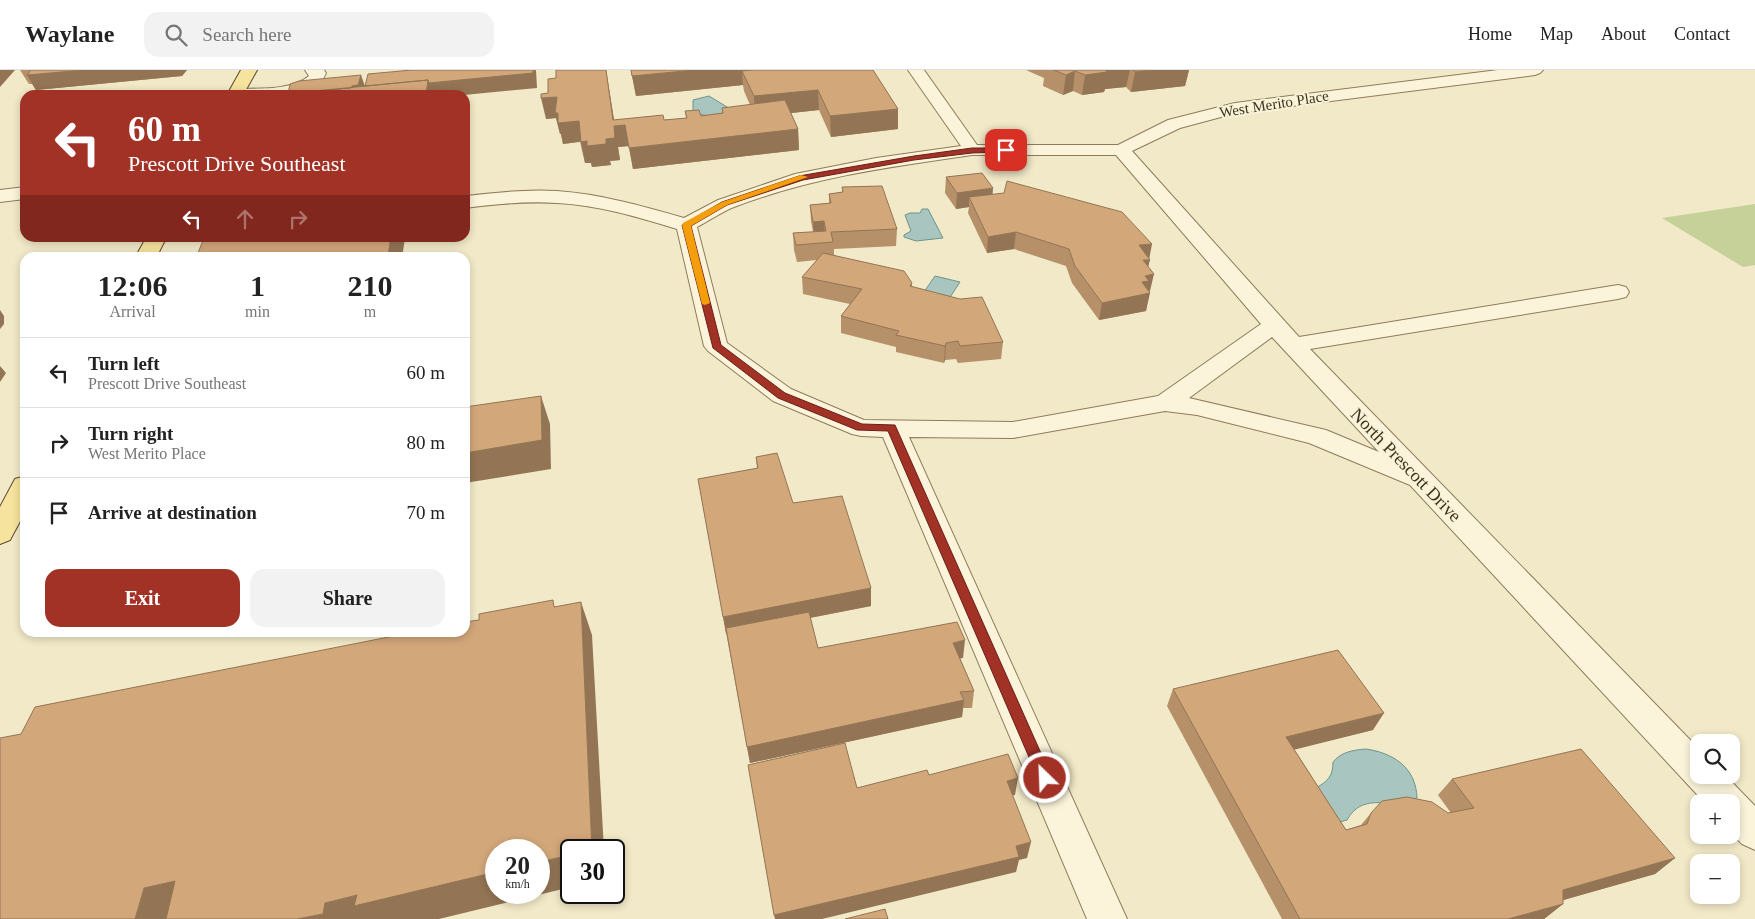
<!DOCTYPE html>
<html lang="en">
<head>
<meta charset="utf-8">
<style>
  :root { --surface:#fff; --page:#f2f2f2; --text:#222; --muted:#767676; --line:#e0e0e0; --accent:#a23126 }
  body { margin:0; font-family:Georgia,serif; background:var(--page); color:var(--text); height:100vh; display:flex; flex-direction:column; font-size:19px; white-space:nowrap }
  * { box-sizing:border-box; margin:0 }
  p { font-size:16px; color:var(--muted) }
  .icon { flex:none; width:28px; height:28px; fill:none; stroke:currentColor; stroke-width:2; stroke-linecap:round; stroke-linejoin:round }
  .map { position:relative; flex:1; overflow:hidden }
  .panel { position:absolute; left:20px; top:182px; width:450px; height:385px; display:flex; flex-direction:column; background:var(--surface); border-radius:15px; box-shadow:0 2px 8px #0003 }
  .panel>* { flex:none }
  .guide { position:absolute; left:20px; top:20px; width:450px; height:152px; border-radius:15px; box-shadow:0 2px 8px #0003; background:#a23126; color:#fff; overflow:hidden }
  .tools { position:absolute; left:1690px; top:664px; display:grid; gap:10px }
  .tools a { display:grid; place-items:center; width:50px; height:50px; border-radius:10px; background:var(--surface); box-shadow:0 2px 8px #0003; font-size:25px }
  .speed { position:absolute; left:485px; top:769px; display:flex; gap:10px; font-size:25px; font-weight:700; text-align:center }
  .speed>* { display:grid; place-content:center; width:65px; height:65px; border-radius:50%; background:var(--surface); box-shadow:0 2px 8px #0003; line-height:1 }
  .speed small { font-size:12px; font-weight:400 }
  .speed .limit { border:2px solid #111; border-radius:8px; background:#fff; color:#111 }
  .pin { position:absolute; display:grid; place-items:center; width:42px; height:42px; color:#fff; margin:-21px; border-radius:10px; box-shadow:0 2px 8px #0006 }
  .me { position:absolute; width:55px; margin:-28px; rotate:336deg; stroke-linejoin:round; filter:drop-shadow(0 0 4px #0008) }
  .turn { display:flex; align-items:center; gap:18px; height:105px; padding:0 25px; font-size:22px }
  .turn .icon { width:65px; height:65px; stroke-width:2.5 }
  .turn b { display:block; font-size:35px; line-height:42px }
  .lanes { display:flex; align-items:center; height:48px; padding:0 25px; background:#0003; justify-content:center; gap:25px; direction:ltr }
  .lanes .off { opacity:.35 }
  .eta { display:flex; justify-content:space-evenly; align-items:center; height:85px; text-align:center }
  .eta b { font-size:30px; font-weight:800; line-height:35px }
  .action { display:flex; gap:10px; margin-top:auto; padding:10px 25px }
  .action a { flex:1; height:58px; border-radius:15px; background:var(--accent); color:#fff; font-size:20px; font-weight:800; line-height:58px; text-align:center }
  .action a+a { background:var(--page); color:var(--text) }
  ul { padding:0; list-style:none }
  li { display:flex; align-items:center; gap:15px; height:70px; padding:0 25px; border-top:1px solid var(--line) }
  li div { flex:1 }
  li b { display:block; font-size:19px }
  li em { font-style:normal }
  header { display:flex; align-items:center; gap:30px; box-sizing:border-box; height:70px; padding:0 25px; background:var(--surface); border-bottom:1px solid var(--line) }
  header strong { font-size:24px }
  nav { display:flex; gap:28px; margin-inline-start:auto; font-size:18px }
  .search { width:350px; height:45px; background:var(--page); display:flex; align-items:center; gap:12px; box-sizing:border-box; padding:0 18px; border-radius:15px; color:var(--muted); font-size:19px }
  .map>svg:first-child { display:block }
  .green { fill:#c5d199 }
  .water { fill:#a8c5bf; stroke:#6e948e }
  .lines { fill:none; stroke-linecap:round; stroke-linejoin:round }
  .minor-casing { stroke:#8e7b5a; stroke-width:2 }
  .major-casing { stroke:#5c482f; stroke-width:2 }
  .minor { fill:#fbf4db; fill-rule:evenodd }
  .major { fill:#f6e39d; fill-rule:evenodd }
  .wall { fill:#b59069 }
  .shaded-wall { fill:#937555 }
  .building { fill:#d2a77a; stroke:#937555 }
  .route { fill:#a23126; stroke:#692019 }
  .slow { fill:#f59e0b }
  .labels { text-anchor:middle; stroke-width:4; stroke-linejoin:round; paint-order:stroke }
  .far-street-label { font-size:15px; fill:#3e311f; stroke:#f8f2d7 }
  .street-label { font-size:18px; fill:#3e311f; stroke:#f8f2d7 }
</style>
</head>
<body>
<header>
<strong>Waylane</strong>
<div class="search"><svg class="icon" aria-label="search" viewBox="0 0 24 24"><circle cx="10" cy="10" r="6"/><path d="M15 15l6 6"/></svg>Search here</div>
<nav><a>Home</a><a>Map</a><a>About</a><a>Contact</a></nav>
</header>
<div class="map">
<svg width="1755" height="849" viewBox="0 0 1755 849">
  <rect width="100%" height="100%" fill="#f1e9c7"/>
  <path class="green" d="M1755,134V195L1743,197L1662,148Z"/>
  <path class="water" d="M709,26L737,43L725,49L693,43V30Z
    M922,139H928L943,168L916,171L904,167V165L911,161L905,145L910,143H920Z
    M935,206L960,212L941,241L915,235Z
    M1366,679C1393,683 1416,697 1417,728C1394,742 1364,719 1347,750L1340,752L1316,718C1328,711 1333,706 1333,692C1341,682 1353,680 1366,679Z"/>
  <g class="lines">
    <g class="minor-casing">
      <path id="minor" d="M305,0H324L326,3C316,29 278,25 255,25C246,25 236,26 228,24L230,21L236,19C259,18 290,21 309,6Z
        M908,0H924L977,75H1118L1168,50L1235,33L1498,0H1543L1540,3L1535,5L1236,43L1180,58L1132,81L1299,267L1618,215L1626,217L1629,222L1626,227L1618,229L1310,279L1699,679V705H1725L1755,736V780L1742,774L1731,763V732H1704L1410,415L1309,373L1197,345L1165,341L1013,368L909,367L1127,849H1087L883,367L861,366L852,364L773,331L708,281L704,276L677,159C638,147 598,135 557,133C526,131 495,134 465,138V126C495,123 526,119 557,121C600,124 643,136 684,148L718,130L795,104L876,88L961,76ZM972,85H1116L1261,254L1158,326L1013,352L864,350L791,319L727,273L697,157C709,151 721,142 734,137C813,107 889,97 972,85ZM1272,267L1379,382L1326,360L1189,328Z
        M25,117V129L0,132V120Z"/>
    </g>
    <g class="major-casing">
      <path id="major" d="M241,0H257L243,25H227Z
        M146,168H166L156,188H135Z
        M25,406V442L10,470L0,474V437L15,409Z"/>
    </g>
    <use href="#minor" class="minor"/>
    <use href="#major" class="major"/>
  </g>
  <path class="wall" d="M20,0H187L182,6L36,20L32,14H29Z
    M606,0L614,50H664L686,48L685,41L701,46L722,43V38L750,35L744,21L743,15L636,26L631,0H873L898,39V59L831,67L819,40L791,43L798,59L799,80L633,99L629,76L618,77L620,90L610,91L611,95L592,97L591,93H585L580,72L563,74L561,64H560L556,48L546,49L548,23L556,8Z
    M1026,0H1189L1185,16L1131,22L1126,17L1105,19L1104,22L1082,25L1073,21L1063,25L1043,16L1044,8Z
    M946,107L992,124L1149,188L1148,197L1150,221L1149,222L1146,241L1099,250L1072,213L1066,196L1014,179L987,183L968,143L969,137L956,139L945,123Z
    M842,117L897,159L896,176L834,179V185L912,213V217L1003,272L1001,289L958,293L956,289L945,290L944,293L896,282V277L841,263V246L850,234L803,224L802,207L817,190L797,192L794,180L793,163L813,162L811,151L810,135L829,133V124L842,122Z
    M756,387L793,433L871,518V536L810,548L818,578L963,588H960L974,621L972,638H963L962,647L750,693L698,409L757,399Z
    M1173,619L1373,660L1294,679L1346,760L1361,755L1371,743H1451L1438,725L1452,709L1675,788L1655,804L1563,830V834L1544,849H1282L1167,636Z"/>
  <path class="shaded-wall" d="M0,0H15L0,17Z
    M84,0H187L182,6L36,20L27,5Z
    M536,0L537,18L464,25H333L352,16L361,5L366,19L428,10Z
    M606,0L615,56L625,55L629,76L618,77L620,90L610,91L611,95L592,97L591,93H585L581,72L606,69Z
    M695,0H863L742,1L743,15L636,26L632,6Z
    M1105,0H1130L1126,17L1105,19L1104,22L1082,25L1085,5Z
    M1152,0H1189L1185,16L1131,22L1135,2Z
    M1075,1L1073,21L1063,25L1066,5Z
    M818,20L819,40L755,47L754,26Z
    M557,27L579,51L584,71L563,74L561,64H560L556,48L546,49L541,28Z
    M898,39V59L831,67L830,46Z
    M798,59L799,80L633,99L629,78Z
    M993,118L992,134L969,127V137L956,139L957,123Z
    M824,151L825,168L814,169L813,152Z
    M1016,162L1014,179L987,183L988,167Z
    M391,168H405L402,188H369Z
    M1152,174L1149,190H1150L1146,205L1154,204L1150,221L1147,222L1150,223L1146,241L1099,250L1102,233L1139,175Z
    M0,240L4,246V254L0,259Z
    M946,273L945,290L944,293L945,276Z
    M0,296L6,303L0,312Z
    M541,326L550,354L551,399L465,413V383Z
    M871,518V536L726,564L723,547Z
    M581,532L592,565L604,780H590Z
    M965,570L963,588L952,590L953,573Z
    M964,630L962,647L750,693L747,677Z
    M1384,643L1373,660L1277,684L1286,667Z
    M1018,708L1015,725L1004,727L1007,711Z
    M1031,772L1027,788L1019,790L1016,802L822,849H775L774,845Z
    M571,785V817L439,849H297L325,833L357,825L496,802V822H539V792Z
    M1675,788L1655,804L1546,835L1563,820Z
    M175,811L178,849H135L144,818Z
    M1563,834L1544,849H1508Z"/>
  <path class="building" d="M31,0H84L27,5Z
    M412,0H533V3L429,13L428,10L365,16L368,4Z
    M556,0H606L613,50L663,45L664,50L687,48L685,41L699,40L701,46L723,43L722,38L785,30L798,59L629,78L625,55L614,56L615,68L606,69V74L587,76V71L581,72L579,51L558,53V43H555L557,27L541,28V24L548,23V9L556,8Z
    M631,0H695L632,6Z
    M752,0H873L898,39L830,46L818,20L754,26L742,1Z
    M1054,0H1105L1107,2L1085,5L1075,1L1066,5Z
    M1133,0H1152L1135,2Z
    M361,5L358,15L352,16L351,18L288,24L290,14L299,11Z
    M428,10L426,25H283L284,24Z
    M982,103L993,118L957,123L946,107Z
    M1007,111L1122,142L1152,174L1139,175L1150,190H1143L1154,204L1145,206L1149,211L1142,212L1150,223L1102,233L1075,196L1069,179L1016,162L988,167L969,127L1004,123Z
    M882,116L897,159L831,162L833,172L796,175L793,163L826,161L824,151L813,152L810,135L831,133L829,124L843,122L842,117Z
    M204,168H391L388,185L369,188H196Z
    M823,183L904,201L912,213L910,216L960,229L982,227L1003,272L960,276L958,271L946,273L945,276L896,265L899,261L841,246L862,219L802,207Z
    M541,326L542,370L465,383V337Z
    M777,383L793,433L842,426L871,518L723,547L698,409L758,398L756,387Z
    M553,530L554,537L581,532L592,780H571V785L539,792V780H496V802L354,836L357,825L325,833L323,844L297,849H166L175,811L144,818L135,849H0V668L21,664L35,637L414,562H465V552L479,550V544Z
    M809,542L818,578L957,552L965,570L953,573L974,621L960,622L964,630L747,677L726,558Z
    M1338,580L1384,643L1286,667L1346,760L1367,754L1371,743L1382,731L1407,727L1432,732L1448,743L1474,738L1452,709L1581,679L1675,788L1563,820V834L1508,849H1300L1173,619Z
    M845,673L857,718L927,700L929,705L1008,684L1018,708L1007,711L1031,772L1016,776L1019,787L774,845L748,695Z
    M885,839L888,849H845Z"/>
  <path class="route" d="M972,78H1006L1009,80L1006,82L972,83L914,90L803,110L727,135L691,156L721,275L785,323L862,354L895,355L1052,708L1050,713L1045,715L1040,713L1038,708L888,361L857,360L778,328L713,278L682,155L722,132L799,106L914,86Z"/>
  <path class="slow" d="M801,105L808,107L727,135L691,156L710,233L705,235L702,234L682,155L683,153L722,132Z"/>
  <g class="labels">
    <g class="far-street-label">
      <text transform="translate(1274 34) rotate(-9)" y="5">West Merito Place</text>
    </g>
    <g class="street-label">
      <text transform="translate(1406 395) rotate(46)" y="6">North Prescott Drive</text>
    </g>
  </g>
</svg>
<div class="tools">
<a><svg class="icon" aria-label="search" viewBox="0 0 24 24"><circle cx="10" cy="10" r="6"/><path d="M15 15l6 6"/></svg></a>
<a>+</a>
<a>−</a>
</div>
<div class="speed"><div>20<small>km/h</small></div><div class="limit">30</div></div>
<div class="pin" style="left:1006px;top:80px;background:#d93025"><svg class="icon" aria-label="arrive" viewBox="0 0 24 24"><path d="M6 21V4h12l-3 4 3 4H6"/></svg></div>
<svg class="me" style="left:1045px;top:708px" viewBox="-20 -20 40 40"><circle r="17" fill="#a23126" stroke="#fff" stroke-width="3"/><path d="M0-11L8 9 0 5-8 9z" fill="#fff"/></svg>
<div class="guide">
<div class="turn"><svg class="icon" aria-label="left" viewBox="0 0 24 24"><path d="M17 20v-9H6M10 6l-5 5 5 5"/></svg><div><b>60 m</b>Prescott Drive Southeast</div></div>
<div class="lanes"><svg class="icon" aria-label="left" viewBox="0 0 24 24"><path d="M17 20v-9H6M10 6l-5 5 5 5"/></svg><svg class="icon off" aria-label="ahead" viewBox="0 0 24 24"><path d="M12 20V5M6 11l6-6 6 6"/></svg><svg class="icon off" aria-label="right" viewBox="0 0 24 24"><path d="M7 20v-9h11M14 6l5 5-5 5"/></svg></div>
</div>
<section class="panel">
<div class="eta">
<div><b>12:06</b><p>Arrival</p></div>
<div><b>1</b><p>min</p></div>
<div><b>210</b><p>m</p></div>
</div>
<ul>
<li><svg class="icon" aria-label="left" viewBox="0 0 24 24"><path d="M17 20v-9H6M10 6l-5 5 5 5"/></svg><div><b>Turn left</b><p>Prescott Drive Southeast</p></div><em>60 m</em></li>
<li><svg class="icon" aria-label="right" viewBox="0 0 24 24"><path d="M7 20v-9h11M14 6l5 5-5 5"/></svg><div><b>Turn right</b><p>West Merito Place</p></div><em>80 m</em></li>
<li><svg class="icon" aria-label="arrive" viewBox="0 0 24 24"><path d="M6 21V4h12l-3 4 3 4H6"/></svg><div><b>Arrive at destination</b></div><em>70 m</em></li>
</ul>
<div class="action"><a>Exit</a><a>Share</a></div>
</section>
</div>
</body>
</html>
